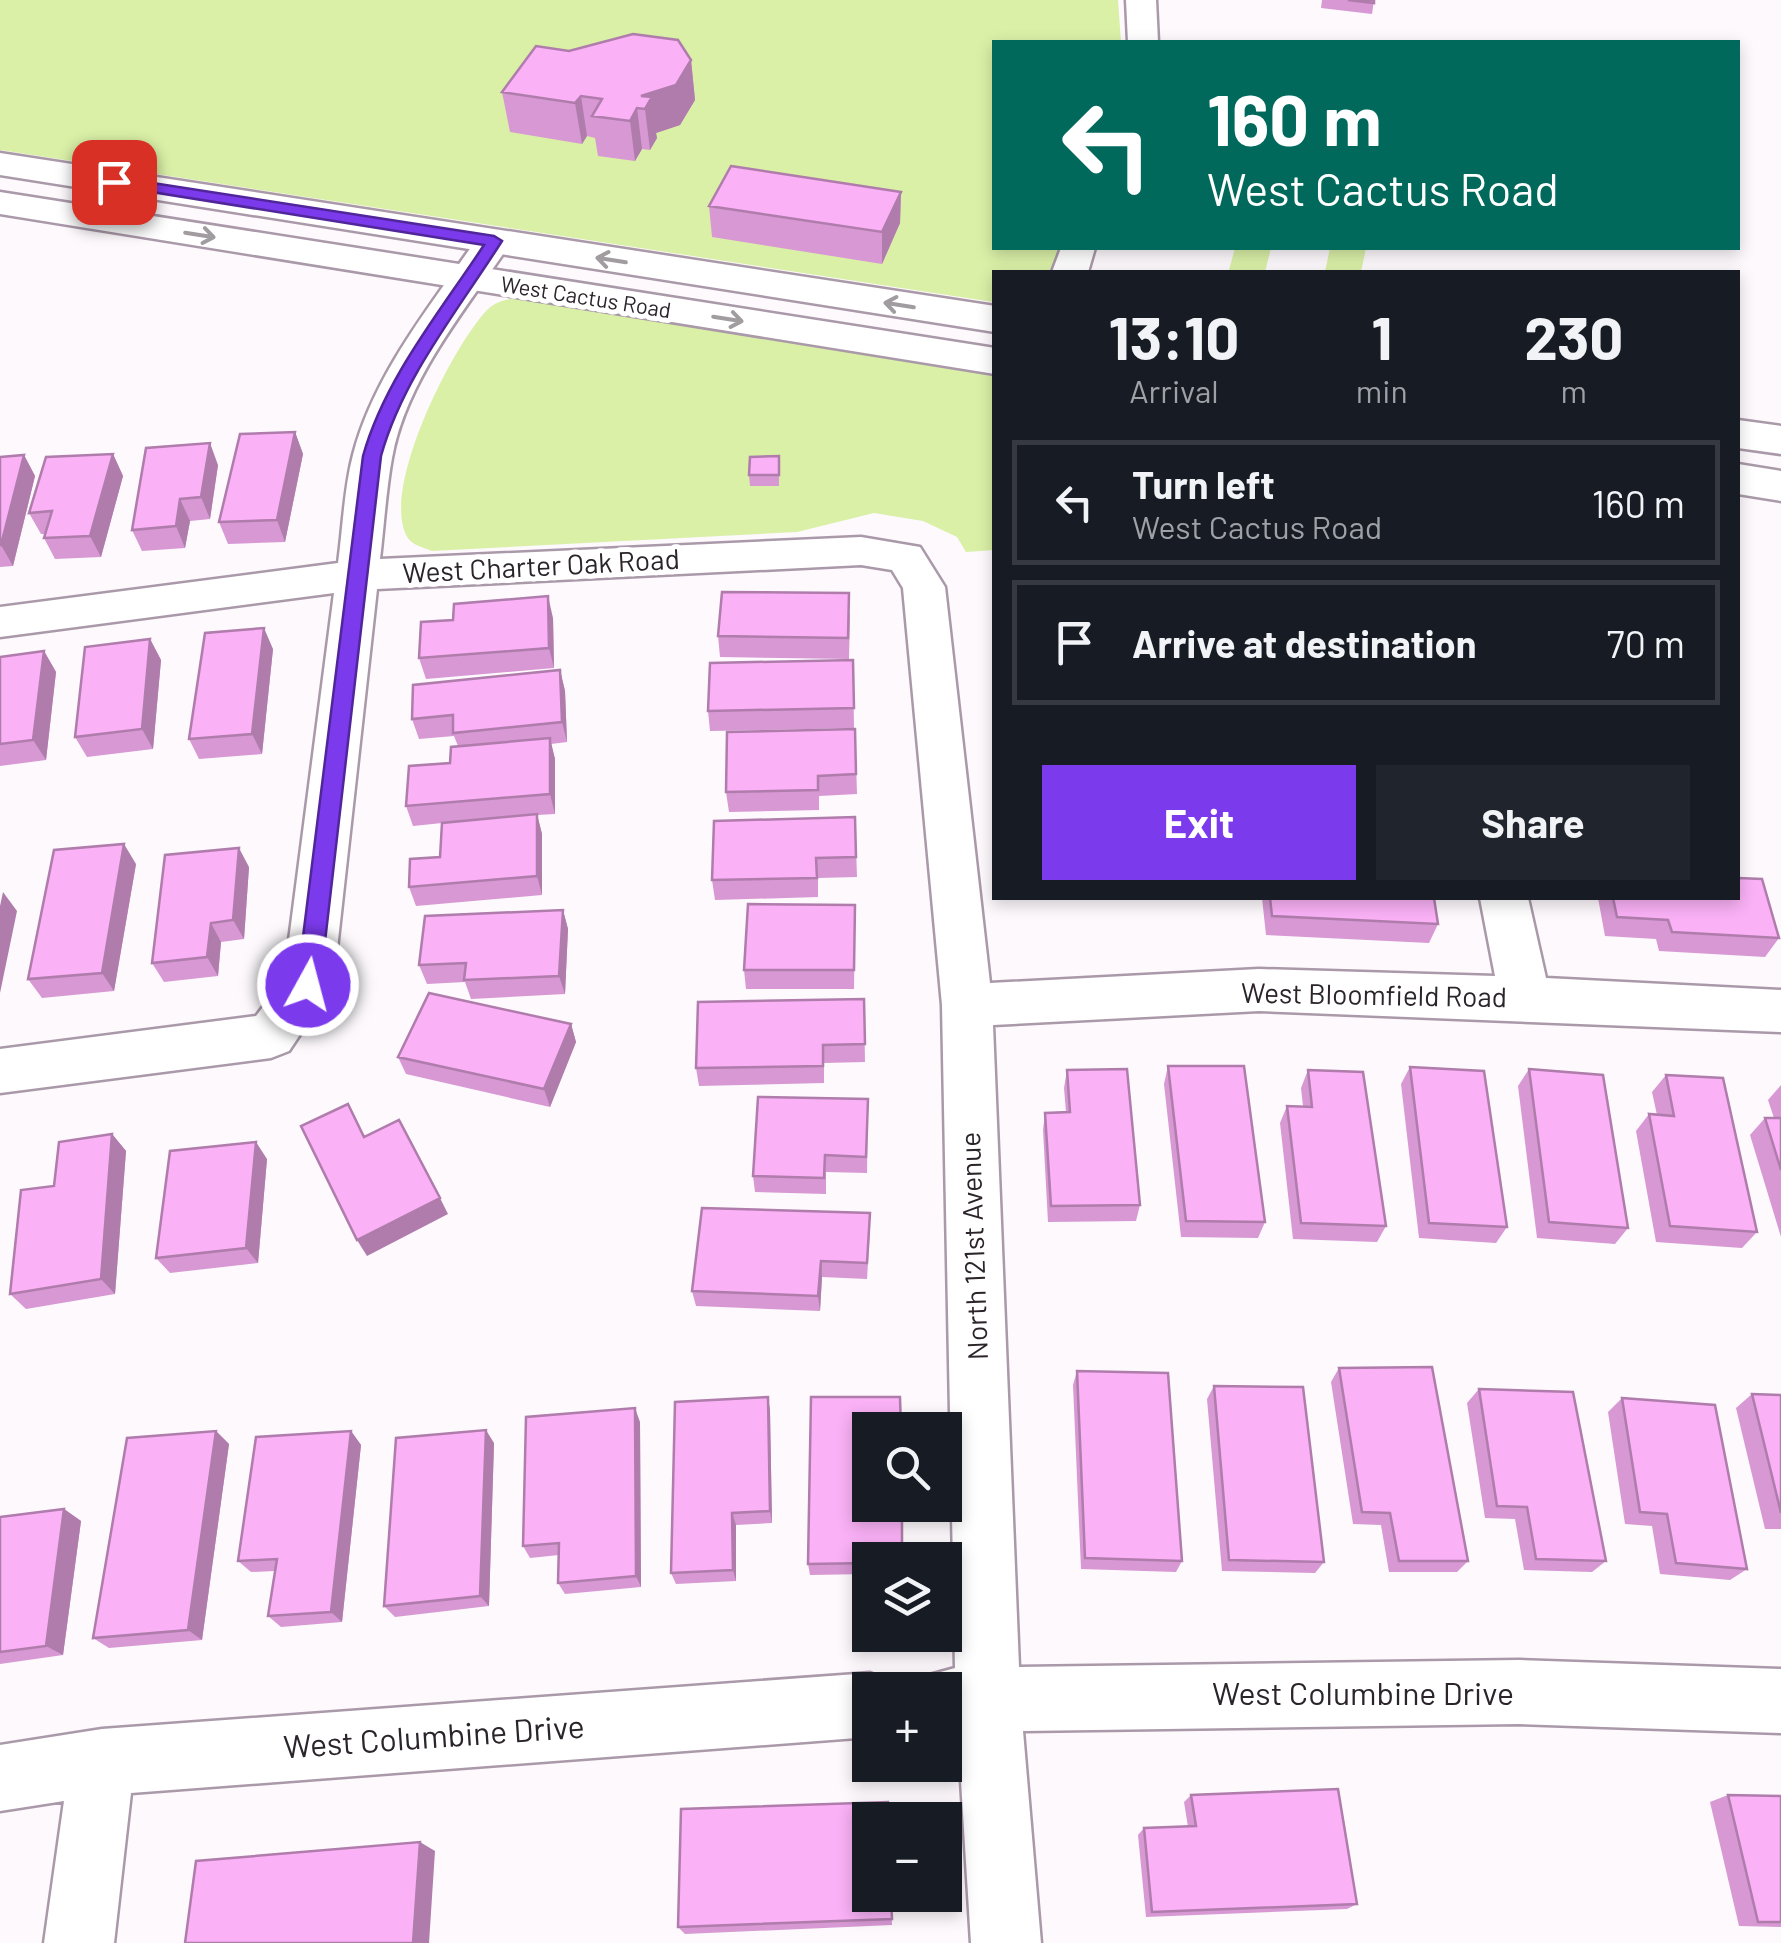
<!DOCTYPE html>
<html lang="en">
<head>
<meta charset="utf-8">
<style>
  :root { --surface:#171b24; --page:#20242c; --text:#f1f3f6; --muted:#9ea1a6; --line:#363941; --accent:#7c3aed }
  body { margin:0; font-family:Barlow,sans-serif; background:var(--page); color:var(--text); height:100vh; display:flex; flex-direction:column; font-size:38px; white-space:nowrap }
  * { box-sizing:border-box; margin:0 }
  p { font-size:32px; color:var(--muted) }
  .icon { flex:none; width:55px; height:55px; fill:none; stroke:currentColor; stroke-width:2; stroke-linecap:round; stroke-linejoin:round }
  .map { position:relative; flex:1; overflow:hidden }
  .details { position:absolute; left:992px; top:270px; width:748px; height:630px; display:flex; flex-direction:column; background:var(--surface); border-radius:0px; box-shadow:0 5px 15px #0003 }
  .details>* { flex:none }
  .hud { position:absolute; left:992px; top:40px; width:748px; height:210px; border-radius:0px; box-shadow:0 5px 15px #0003; background:#00695c; color:#fff; overflow:hidden }
  .fabs { position:absolute; left:852px; top:1412px; display:grid; gap:20px }
  .fabs a { display:grid; place-items:center; width:110px; height:110px; border-radius:0px; background:var(--surface); box-shadow:0 5px 15px #0003; font-size:50px }
  .pin { position:absolute; display:grid; place-items:center; width:85px; height:85px; color:#fff; margin:-42px; border-radius:20px; box-shadow:0 5px 15px #0006 }
  .me { position:absolute; width:110px; margin:-55px; rotate:7deg; stroke-linejoin:round; filter:drop-shadow(0 0 8px #0008) }
  .turn { display:flex; align-items:center; gap:35px; height:210px; padding:0 50px; font-size:45px }
  .turn .icon { width:130px; height:130px; stroke-width:2.5 }
  .turn b { display:block; font-size:70px; line-height:85px }
  .eta { display:flex; justify-content:space-evenly; align-items:center; height:170px; text-align:center }
  .eta b { font-size:60px; font-weight:700; line-height:70px }
  .primary-button { display:flex; gap:20px; margin-top:auto; padding:20px 50px }
  .primary-button a { flex:1; height:115px; border-radius:0px; background:var(--accent); color:#fff; font-size:40px; font-weight:700; line-height:115px; text-align:center }
  .primary-button a+a { background:var(--page); color:var(--text) }
  ul { padding:0; list-style:none }
  li { display:flex; align-items:center; gap:30px; height:125px; margin:0 20px 15px; padding:0 30px; border:5px solid var(--line); border-radius:0px }
  li div { flex:1 }
  li b { display:block; font-size:38px }
  li em { font-style:normal }
  .map>svg:first-child { display:block }
  .green { fill:#daf0a7 }
  .lines { fill:none; stroke-linecap:round; stroke-linejoin:round }
  .street-casing { stroke:#aa99a9; stroke-width:5 }
  .secondary-casing { stroke:#aa99a9; stroke-width:5 }
  .street { fill:#fff; fill-rule:evenodd }
  .secondary { fill:#fff; fill-rule:evenodd }
  .wall { fill:#d798d4 }
  .shaded-wall { fill:#af7cac }
  .building { fill:#fab1f6; stroke:#af7cac; stroke-width:2.5 }
  .oneway { stroke:#a09c9f }
  .route { fill:#7c3aed; stroke:#51269a; stroke-width:2.5 }
  .labels { text-anchor:middle; stroke-width:10; stroke-linejoin:round; paint-order:stroke }
  .far-street-label { font-size:22px; fill:#2b242a; stroke:#fff }
  .street-label { font-size:28px; fill:#2b242a; stroke:#fff }
  .near-street-label { font-size:32px; fill:#2b242a; stroke:#fff }
</style>
</head>
<body>
<div class="map">
<svg width="1781" height="1943" viewBox="0 0 1781 1943">
  <rect width="100%" height="100%" fill="#fdf9fd"/>
  <path class="green" d="M0,0H1118L1121,42H995V248H1065L1056,272H995L993,302L0,150Z
    M1235,248H1271L1265,272L1229,270Z
    M1330,248H1366L1361,272H1325Z
    M515,298L995,372V550L966,552L957,537L923,521L874,513L797,532L432,551C422,547 411,545 406,535C382,486 452,347 487,310C495,302 504,300 515,298Z"/>
  <g class="lines">
    <g class="street-casing">
      <path id="street" d="M1126,0H1156L1158,42H1128Z
        M494,230L507,233L512,241C468,306 406,379 392,458C386,491 384,526 380,559L861,537L920,547L945,587L990,983L1259,969L1495,976L1480,898H1528L1546,978L1781,990V1032L1259,1011L993,1025L1019,1667L1519,1660L1781,1669V1733L1519,1724L1023,1731L1041,1943H971L958,1732H945V1690H917L922,1677L955,1668L942,1005L903,588L892,570L861,565L377,589L333,985L289,1051L271,1058L0,1093V1049L256,1016L284,979L334,593L0,637V607L338,563C343,527 344,489 353,455C374,373 434,301 481,233Z
        M1061,248H1095L1088,272H1052Z
        M870,1673L893,1682L896,1690H870V1737L131,1793L114,1943H44L64,1801L0,1811V1745L102,1729Z"/>
    </g>
    <g class="secondary-casing">
      <path id="secondary" d="M0,153L995,306V332L0,175Z
        M0,192L995,348V374L0,214Z
        M1738,420L1781,426V454L1738,448Z
        M1738,464L1781,471V501L1738,494Z"/>
    </g>
    <use href="#street" class="street"/>
    <use href="#secondary" class="secondary"/>
  </g>
  <path class="wall" d="M1322,0H1374L1372,14L1321,8Z
    M569,51L691,60L695,100L680,125L656,133L657,138L650,150L642,149L635,161L598,156L595,138L587,136L582,144L510,132L502,92Z
    M901,192L900,223L882,264L712,237L709,206Z
    M295,432L303,454L285,542L228,544L219,522Z
    M113,454L123,476L101,557L55,559L44,538L45,534H41L29,513Z
    M24,455L35,476L13,566L0,567V457Z
    M779,456V486H750L749,475Z
    M218,465L210,519L190,521L185,548L142,551L132,530Z
    M850,614L849,659L720,657L718,636Z
    M553,618L554,668L426,679L419,658L453,620Z
    M150,639L161,660L153,749L87,757L75,737Z
    M273,649L262,754L199,759L189,739Z
    M44,651L56,672L46,760L0,766V657Z
    M853,660L854,728L710,731L708,711Z
    M560,670L565,691L567,742L551,744L555,759V814L537,815L542,834V895L416,906L409,887L440,857L442,823L413,826L406,806L450,763L458,746L454,736L419,739L412,719Z
    M855,729L857,794L819,796V810L729,812L726,792Z
    M855,817L857,877L818,878V897L715,900L712,880Z
    M136,864L114,991L42,998L28,979Z
    M249,867L244,939L221,942L218,976L164,982L152,963Z
    M1262,898H1434L1438,924L1429,943L1266,935Z
    M1598,898H1738L1779,938L1765,957L1659,951L1656,939L1605,936Z
    M855,905L854,989H746L744,970Z
    M563,910L568,929L565,994L471,999L465,982L427,984L419,965Z
    M864,999L865,1062L824,1063V1083L699,1086L696,1068Z
    M571,1024L576,1042L550,1107L406,1074L398,1057Z
    M1168,1066L1265,1222L1258,1238L1181,1237L1164,1084Z
    M1410,1067L1507,1227L1496,1243L1419,1238L1401,1084Z
    M1529,1069L1628,1228L1615,1244L1537,1238L1518,1086Z
    M1067,1070L1140,1205L1136,1221L1048,1222L1043,1130L1045,1113L1066,1112L1064,1088Z
    M1308,1070L1386,1226L1377,1242L1293,1239L1280,1123L1287,1106H1303L1301,1088Z
    M1666,1075L1757,1232L1742,1248L1656,1242L1636,1131L1649,1114L1657,1115L1652,1092Z
    M1781,1085V1237L1750,1135L1765,1118H1774L1768,1100Z
    M868,1099L867,1173L826,1172V1194L755,1192L753,1176Z
    M112,1134L126,1151L115,1294L26,1309L10,1294L54,1186Z
    M267,1159L258,1263L170,1273L156,1258Z
    M870,1229L867,1279L822,1277L820,1311L696,1306L692,1291Z
    M1339,1368L1468,1561L1457,1572H1389L1381,1525L1353,1524L1331,1382Z
    M1077,1371L1182,1561L1176,1572L1081,1569L1073,1385Z
    M1214,1386L1324,1562L1315,1573L1222,1571L1207,1399Z
    M1479,1389L1606,1561L1592,1572L1524,1570L1515,1519L1485,1518L1467,1403Z
    M1752,1394L1781,1395V1529H1765L1736,1408Z
    M768,1397L770,1411L772,1523L736,1525V1581L676,1584L671,1573Z
    M1622,1398L1747,1569L1730,1580L1660,1574L1652,1526L1625,1524L1608,1412Z
    M640,1422L641,1587L565,1594L558,1583L559,1555L530,1558L523,1546Z
    M216,1431L229,1444L202,1640L109,1648L93,1638Z
    M351,1431L361,1445L342,1622L281,1627L268,1616L275,1571L251,1572L238,1561Z
    M494,1443L489,1606L395,1617L384,1606Z
    M64,1509L81,1521L63,1655L0,1664V1517Z
    M870,1560V1574L810,1575L808,1564Z
    M1191,1795L1357,1904L1347,1909L1146,1917L1138,1835L1144,1828L1188,1827L1184,1802Z
    M1728,1795L1781,1796V1927L1739,1926L1710,1802Z
    M891,1895L892,1925L685,1934L678,1927Z"/>
  <path class="shaded-wall" d="M691,60L695,100L680,125L656,133L657,138L650,150L645,109L641,96Z
    M581,96L587,136L582,144L575,103Z
    M637,108L642,149L635,161L630,121Z
    M901,192L900,223L882,264V232Z
    M295,432L303,454L285,542L277,520Z
    M210,443L218,465L210,519L201,497Z
    M113,454L123,476L101,557L90,536Z
    M24,455L35,476L13,566L1,545Z
    M180,499L190,521L185,548L176,526Z
    M548,596L553,618L554,668L549,648Z
    M264,628L273,649L262,754L252,734Z
    M150,639L161,660L153,749L142,729Z
    M44,651L56,672L46,760L33,740Z
    M560,670L565,691L567,742L562,722Z
    M550,738L555,759V814L550,794Z
    M537,814L542,834V895L537,876Z
    M124,844L136,864L114,991L102,973Z
    M239,848L249,867L244,939L233,920Z
    M3,892L17,911L0,993V906Z
    M563,910L568,929L565,994L559,976Z
    M211,923L221,942L218,976L207,957Z
    M571,1024L576,1042L550,1107L544,1089Z
    M112,1134L126,1151L115,1294L101,1279Z
    M256,1142L267,1159L258,1263L246,1248Z
    M440,1198L448,1214L367,1256L357,1240Z
    M821,1261L822,1277L820,1311L818,1296Z
    M768,1397L770,1411L772,1523L770,1511Z
    M635,1408L640,1422L641,1587L636,1576Z
    M486,1430L494,1443L489,1606L480,1596Z
    M216,1431L229,1444L202,1640L188,1630Z
    M351,1431L361,1445L342,1622L331,1612Z
    M64,1509L81,1521L63,1655L46,1646Z
    M732,1513L736,1525V1581L733,1570Z
    M420,1842L435,1851L429,1943H413Z"/>
  <path class="building" d="M1348,0H1374V3Z
    M633,34L678,40L691,60L676,85L641,96L652,97L645,109L637,108L630,121L592,116L602,99L581,96L575,103L502,92L536,46L569,51Z
    M731,166L901,192L882,232L709,206Z
    M295,432L277,520L219,522L240,434Z
    M210,443L201,497L180,499L176,526L132,530L146,448Z
    M113,454L90,536L44,538L52,511L29,513L46,457Z
    M24,455L1,545H0V457Z
    M779,456V475H749L750,457Z
    M722,592L849,593L848,638L718,636Z
    M548,596L549,648L419,658L421,622L453,620L454,604Z
    M264,628L252,734L189,739L205,633Z
    M150,639L142,729L75,737L85,647Z
    M44,651L33,740L0,744V657Z
    M853,660L854,708L708,711L710,663Z
    M560,670L562,722L453,733V715L412,719L413,685Z
    M855,729L856,774L818,776V790L726,792L727,732Z
    M550,738V794L406,806L409,766L450,763L451,747Z
    M537,814V876L409,887L410,859L440,857L442,823Z
    M855,817L856,857L816,858L817,878L712,880L714,821Z
    M124,844L102,973L28,979L54,850Z
    M239,848L233,920L211,923L207,957L152,963L165,855Z
    M1738,878L1762,879L1779,938L1672,932L1668,920L1617,917L1613,898H1738Z
    M1270,898H1434L1438,924L1272,916Z
    M748,904L855,905L854,970H744Z
    M563,910L559,976L464,980L466,963L419,965L425,916Z
    M429,993L571,1024L544,1089L398,1057Z
    M864,999L865,1044L823,1045V1066L696,1068L698,1002Z
    M1168,1066H1244L1265,1222L1186,1221Z
    M1410,1067L1484,1071L1507,1227L1429,1223Z
    M1127,1069L1140,1205L1051,1206L1045,1113L1070,1112L1067,1070Z
    M1529,1069L1603,1075L1628,1228L1549,1222Z
    M1308,1070L1363,1072L1386,1226L1301,1223L1287,1106L1312,1107Z
    M1666,1075L1723,1078L1757,1232L1670,1226L1649,1114L1674,1116Z
    M758,1097L868,1099L866,1157L825,1155L824,1178L753,1176Z
    M348,1104L364,1137L399,1120L440,1198L357,1240L301,1126Z
    M1765,1118H1781V1170Z
    M112,1134L101,1279L10,1294L21,1190L54,1186L59,1142Z
    M256,1142L246,1248L156,1258L170,1151Z
    M702,1208L870,1213L867,1263L821,1261L818,1296L692,1291Z
    M1432,1367L1468,1561H1399L1390,1513L1362,1512L1339,1368Z
    M1077,1371L1168,1373L1182,1561L1085,1558Z
    M1214,1386L1303,1387L1324,1562L1229,1560Z
    M1479,1389L1573,1392L1606,1561L1536,1559L1527,1507L1497,1506Z
    M1752,1394L1781,1395V1513Z
    M768,1397L770,1511L732,1513L733,1570L671,1573L675,1402Z
    M811,1397H900L901,1430H870V1505H902V1560H870V1563L808,1564Z
    M1622,1398L1715,1405L1747,1569L1676,1563L1667,1514L1640,1512Z
    M635,1408L636,1576L558,1583L559,1543L523,1546L526,1417Z
    M486,1430L480,1596L384,1606L396,1438Z
    M216,1431L188,1630L93,1638L127,1438Z
    M351,1431L331,1612L268,1616L277,1559L238,1561L256,1437Z
    M64,1509L46,1646L0,1652V1517Z
    M1338,1789L1357,1904L1152,1912L1144,1828L1196,1826L1191,1795Z
    M1728,1795L1781,1796V1922H1758Z
    M888,1802L889,1820H870V1895H891L892,1919L678,1927L681,1809Z
    M420,1842L413,1943H185L196,1861Z"/>
  <defs><path id="oneway-shaft" d="M-6 0H5M1.5-3L5.5 0L1.5 3" fill="none" stroke-width="1.6" stroke-linecap="round" stroke-linejoin="round" transform="scale(2.5)"/></defs>
  <g class="oneway">
    <use href="#oneway-shaft" transform="translate(200 235) rotate(9)"/>
    <use href="#oneway-shaft" transform="translate(611 260) rotate(-171)"/>
    <use href="#oneway-shaft" transform="translate(899 305) rotate(-171)"/>
    <use href="#oneway-shaft" transform="translate(728 319) rotate(9)"/>
  </g>
  <path class="route" d="M114,177L494,236L502,241C459,309 403,377 381,456L320,985L317,991H300L297,985L363,456C385,378 440,312 484,245L108,185L106,182Z"/>
  <g class="labels">
    <g class="far-street-label">
      <text transform="translate(586 297) rotate(9)" y="8">West Cactus Road</text>
    </g>
    <g class="street-label">
      <text transform="translate(541 566) rotate(-3)" y="10">West Charter Oak Road</text>
      <text transform="translate(1374 995) rotate(1)" y="10">West Bloomfield Road</text>
      <text transform="translate(974 1246) rotate(-92)" y="10">North 121st Avenue</text>
    </g>
    <g class="near-street-label">
      <text x="1363" y="1705">West Columbine Drive</text>
      <text transform="translate(434 1737) rotate(-4)" y="11">West Columbine Drive</text>
    </g>
  </g>
</svg>
<div class="fabs">
<a><svg class="icon" aria-label="search" viewBox="0 0 24 24"><circle cx="10" cy="10" r="6"/><path d="M15 15l6 6"/></svg></a>
<a><svg class="icon" aria-label="layers" viewBox="0 0 24 24"><path d="M12 4l9 5-9 5-9-5zM3 14l9 5 9-5"/></svg></a>
<a>+</a>
<a>−</a>
</div>
<div class="pin" style="left:114px;top:182px;background:#d93025"><svg class="icon" aria-label="arrive" viewBox="0 0 24 24"><path d="M6 21V4h12l-3 4 3 4H6"/></svg></div>
<svg class="me" style="left:308px;top:985px" viewBox="-20 -20 40 40"><circle r="17" fill="#7c3aed" stroke="#fff" stroke-width="3"/><path d="M0-11L8 9 0 5-8 9z" fill="#fff"/></svg>
<div class="hud">
<div class="turn"><svg class="icon" aria-label="left" viewBox="0 0 24 24"><path d="M17 20v-9H6M10 6l-5 5 5 5"/></svg><div><b>160 m</b>West Cactus Road</div></div>
</div>
<section class="details">
<div class="eta">
<div><b>13:10</b><p>Arrival</p></div>
<div><b>1</b><p>min</p></div>
<div><b>230</b><p>m</p></div>
</div>
<ul>
<li><svg class="icon" aria-label="left" viewBox="0 0 24 24"><path d="M17 20v-9H6M10 6l-5 5 5 5"/></svg><div><b>Turn left</b><p>West Cactus Road</p></div><em>160 m</em></li>
<li><svg class="icon" aria-label="arrive" viewBox="0 0 24 24"><path d="M6 21V4h12l-3 4 3 4H6"/></svg><div><b>Arrive at destination</b></div><em>70 m</em></li>
</ul>
<div class="primary-button"><a>Exit</a><a>Share</a></div>
</section>
</div>
</body>
</html>
